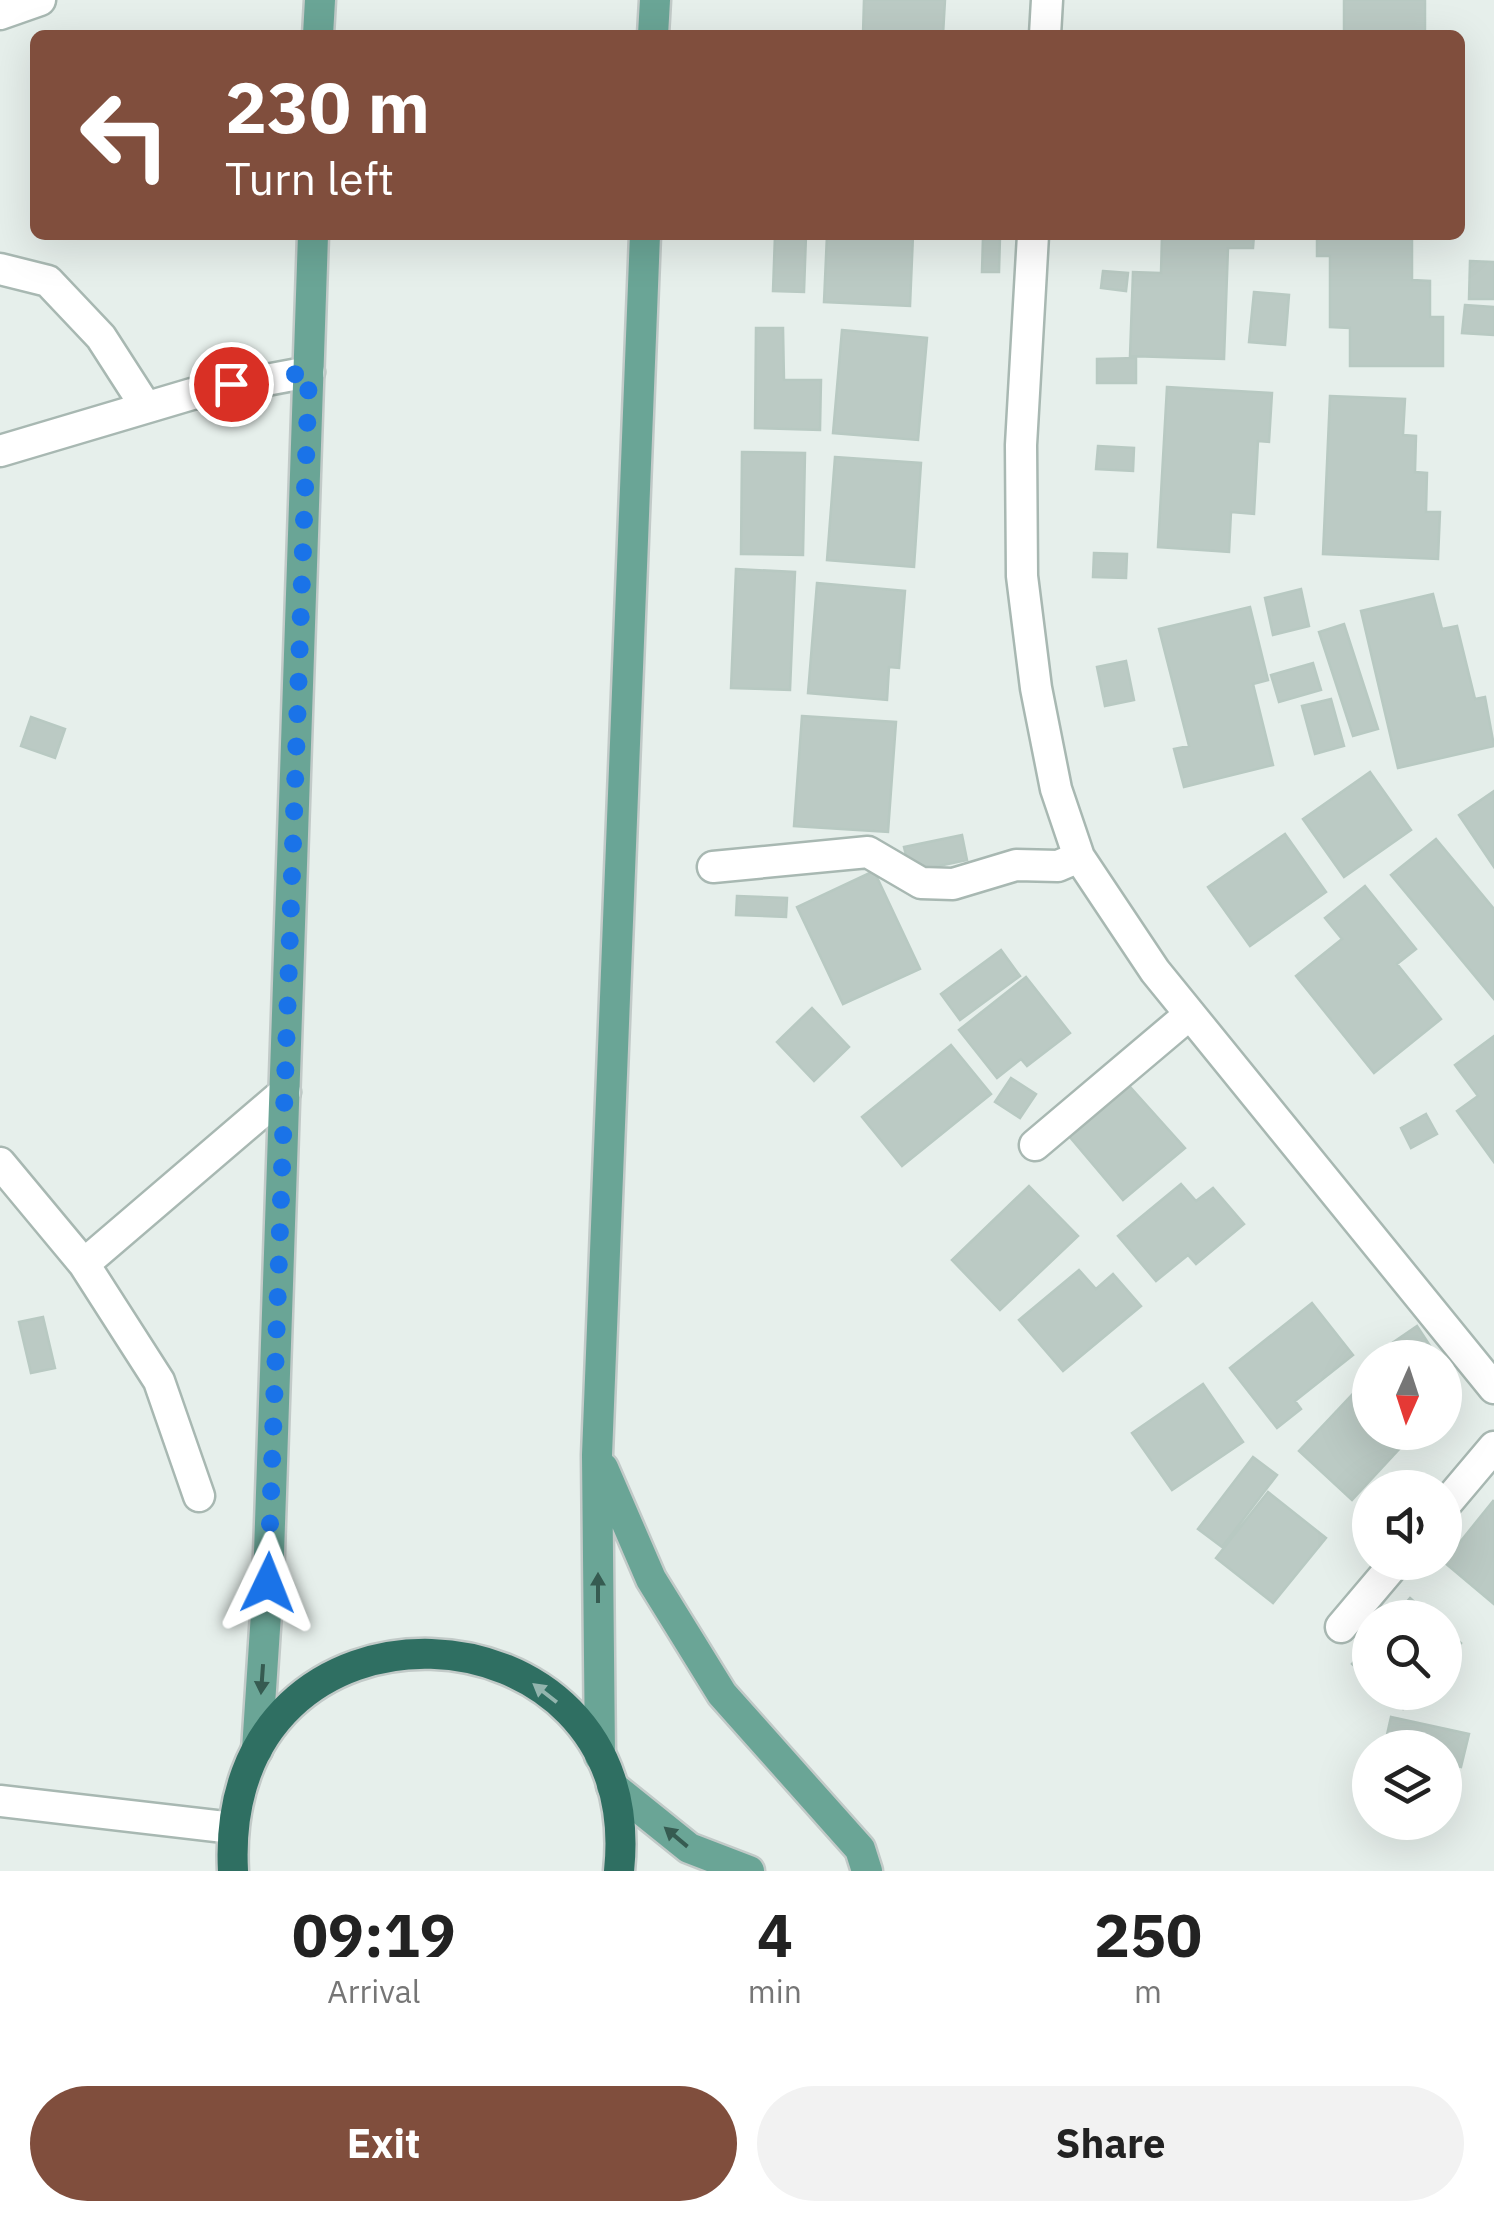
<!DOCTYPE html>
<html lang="en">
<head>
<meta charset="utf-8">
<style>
  :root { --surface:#fff; --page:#f2f2f2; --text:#222; --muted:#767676; --accent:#804e3d }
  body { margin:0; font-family:"IBM Plex Sans",sans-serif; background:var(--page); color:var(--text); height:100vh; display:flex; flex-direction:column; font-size:38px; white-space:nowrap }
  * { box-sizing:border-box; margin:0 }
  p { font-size:32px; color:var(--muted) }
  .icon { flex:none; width:55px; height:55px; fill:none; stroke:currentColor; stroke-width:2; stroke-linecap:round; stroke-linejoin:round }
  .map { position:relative; height:1871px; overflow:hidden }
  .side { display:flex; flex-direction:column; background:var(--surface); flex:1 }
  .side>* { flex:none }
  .banner { position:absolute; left:30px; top:30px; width:1435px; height:210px; border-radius:15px; box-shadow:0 10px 40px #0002; background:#804e3d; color:#fff; overflow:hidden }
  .needle { width:65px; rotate:183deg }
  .buttons { position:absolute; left:1352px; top:1340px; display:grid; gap:20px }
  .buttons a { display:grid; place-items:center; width:110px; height:110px; border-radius:50%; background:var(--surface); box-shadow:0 10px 40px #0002; font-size:50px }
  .pin { position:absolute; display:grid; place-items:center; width:85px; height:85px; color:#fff; margin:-42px; border:5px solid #fff; border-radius:50%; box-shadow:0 2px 10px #0007 }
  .me { position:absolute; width:110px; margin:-55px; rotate:2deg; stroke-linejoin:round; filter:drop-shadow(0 0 8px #0008) }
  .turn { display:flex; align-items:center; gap:35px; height:210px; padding:0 30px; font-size:45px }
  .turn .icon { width:130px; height:130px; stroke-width:2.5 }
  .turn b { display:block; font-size:70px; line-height:85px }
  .eta { display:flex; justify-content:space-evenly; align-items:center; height:170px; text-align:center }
  .eta b { font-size:60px; font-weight:800; line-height:70px }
  .button { display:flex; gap:20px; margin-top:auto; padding:20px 30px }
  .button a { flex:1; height:115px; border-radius:60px; background:var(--accent); color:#fff; font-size:40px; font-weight:800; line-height:115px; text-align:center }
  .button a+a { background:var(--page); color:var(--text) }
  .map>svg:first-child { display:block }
  .building { fill:#bbcac4; stroke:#b8c9c2; stroke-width:2.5 }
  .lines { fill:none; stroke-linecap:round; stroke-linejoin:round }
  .minor-casing { stroke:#a8b8b2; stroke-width:35 }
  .major-casing { stroke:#c2cac8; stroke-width:35 }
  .highway-casing { stroke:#c2cac8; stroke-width:35 }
  .minor { stroke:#fff; stroke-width:30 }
  .major { stroke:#6aa596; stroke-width:30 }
  .highway { stroke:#2f6f62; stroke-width:30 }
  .oneway { fill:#365b51 }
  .oneway2 { fill:#93b5ae }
  .route { stroke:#1a73e8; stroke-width:18; stroke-dasharray:0 32.4 }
</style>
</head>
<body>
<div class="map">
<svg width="1494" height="1871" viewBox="0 0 1494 1871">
  <rect width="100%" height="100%" fill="#e6efeb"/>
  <path class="building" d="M864,0H945L943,35H863Z
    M1344,0H1425V35H1344Z
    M775,235H806L804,292L773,291Z
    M827,235H913L910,306L824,302Z
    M1162,235H1254L1253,248H1228L1224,359L1130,356L1133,272L1161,273Z
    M1317,235H1412V280L1430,281V317H1443V366H1350V328L1330,327V256H1317Z
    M983,237H1000L999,272H982Z
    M1470,261L1494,262V299H1469Z
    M1103,271L1128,273L1126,291L1101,288Z
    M1254,292L1289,295L1285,345L1249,342Z
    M1465,305L1494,307V335L1462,333Z
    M756,328H783L784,380H821L820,430L755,428Z
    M842,330L927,338L918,440L833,433Z
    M1136,358V383H1097V359Z
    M1167,387L1272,393L1269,442L1258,441L1254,514L1231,512L1229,552L1158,547Z
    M1330,396L1405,399L1403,435L1416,436L1415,472L1427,473L1426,512H1440L1438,559L1323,554Z
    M1098,446L1134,448L1133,471L1096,469Z
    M742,452L805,453L803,555L741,554Z
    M835,457L921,463L914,567L827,560Z
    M1094,553L1127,554L1126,578L1093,577Z
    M736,569L795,572L790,690L731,688Z
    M817,583L905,591L899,668L889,667L887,700L808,693Z
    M1301,589L1309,626L1273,635L1265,598Z
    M1433,594L1442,629L1457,626L1475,699L1485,697L1494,746L1398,768L1361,611Z
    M1250,607L1268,680L1253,684L1273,765L1184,787L1174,749L1189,746L1159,629Z
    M1344,624L1378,729L1353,736L1319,632Z
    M1126,661L1134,700L1105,706L1097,667Z
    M1313,663L1321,690L1279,702L1271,675Z
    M1331,699L1344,746L1315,754L1302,706Z
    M802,716L896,722L888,832L794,826Z
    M31,717L65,729L55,758L21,746Z
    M1370,772L1411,830L1344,877L1303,819Z
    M1494,791V867L1459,815Z
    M1285,834L1326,892L1250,946L1208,887Z
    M962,835L967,860L910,872L904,847Z
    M1436,839L1494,909V999L1391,875Z
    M874,871L920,969L843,1004L797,907Z
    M1365,886L1416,949L1397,964L1441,1019L1374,1073L1296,976L1342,939L1325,918Z
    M737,896L787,898L786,917L736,915Z
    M1001,950L1020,976L960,1020L941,994Z
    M1026,977L1070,1033L1027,1066L1021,1059L997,1078L959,1030Z
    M812,1008L849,1047L814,1081L777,1042Z
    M1494,1036V1162L1457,1111L1478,1096L1455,1065Z
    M951,1045L991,1094L902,1166L862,1117Z
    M1011,1078L1036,1094L1020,1118L995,1102Z
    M1123,1079L1185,1148L1123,1200L1063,1129Z
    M1426,1114L1437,1134L1411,1148L1401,1128Z
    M1181,1184L1196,1201L1213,1188L1244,1224L1196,1264L1188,1255L1156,1281L1118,1236Z
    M1029,1186L1078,1236L1000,1310L952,1260Z
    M1079,1270L1096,1289L1113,1274L1141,1306L1063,1371L1019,1320Z
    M1312,1303L1353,1355L1295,1401L1301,1409L1277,1428L1230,1368Z
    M43,1317L55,1368L31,1373L19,1322Z
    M1417,1326L1438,1358H1401L1392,1343Z
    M1366,1380L1370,1383V1432H1415L1352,1500L1299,1451Z
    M1203,1384L1243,1442L1172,1490L1132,1433Z
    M1253,1457L1277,1475L1222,1547L1198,1529Z
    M1268,1492L1326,1538L1273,1603L1216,1558Z
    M1493,1501L1494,1502V1604L1444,1562Z
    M1410,1598L1432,1618H1393Z
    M1445,1629L1461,1643L1445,1661Z
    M1370,1644V1680L1352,1664Z
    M1384,1692H1417L1403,1709Z
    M1391,1717L1469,1734L1461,1767L1445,1763V1748H1384Z"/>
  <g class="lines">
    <g class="minor-casing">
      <path id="minor" d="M0,14L40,0
        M1045,35L1047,0
        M1033,235L1021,445L1022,576L1036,688L1056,789L1079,857L1155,971L1494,1388
        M0,269L48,281L101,337L146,407
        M0,451L192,394L309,372
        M713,867L868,852L921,883L953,884L1016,865L1058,866L1079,857
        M1035,1145L1190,1014
        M0,1163L84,1264L159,1381L199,1496
        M84,1264L285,1092
        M1445,1505L1494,1447
        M1341,1627L1396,1562
        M0,1801L233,1828"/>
    </g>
    <g class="major-casing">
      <path id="major" d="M318,35L320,0
        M653,35L655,0
        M603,1468L651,1579L722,1694L860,1849L867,1871
        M257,1750L268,1583L313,235
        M600,1756L597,1455L645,235
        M612,1786L689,1848L749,1871"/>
    </g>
    <g class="highway-casing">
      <path id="highway" d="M233,1871C217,1570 649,1593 619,1871"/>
    </g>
    <use href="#minor" class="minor"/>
    <use href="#major" class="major"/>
    <use href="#highway" class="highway"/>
  </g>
  <defs><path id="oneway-solid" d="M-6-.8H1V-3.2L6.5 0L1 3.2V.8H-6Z" transform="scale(2.5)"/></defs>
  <g class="oneway">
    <use href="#oneway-solid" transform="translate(598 1588) rotate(-90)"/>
    <use href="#oneway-solid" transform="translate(262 1679) rotate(94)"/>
    <use href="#oneway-solid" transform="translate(676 1837) rotate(-140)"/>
  </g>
  <use class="oneway2" href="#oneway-solid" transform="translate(545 1693) rotate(-142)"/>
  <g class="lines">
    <path class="route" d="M231,384L309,372L268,1583"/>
  </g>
</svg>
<div class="buttons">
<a><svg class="needle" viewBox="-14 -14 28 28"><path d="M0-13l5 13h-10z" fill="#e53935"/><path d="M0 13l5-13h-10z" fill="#767676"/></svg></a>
<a><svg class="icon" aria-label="sound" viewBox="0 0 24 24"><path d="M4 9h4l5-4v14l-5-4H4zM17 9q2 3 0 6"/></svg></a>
<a><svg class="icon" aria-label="search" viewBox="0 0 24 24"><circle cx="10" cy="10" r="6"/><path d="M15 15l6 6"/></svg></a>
<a><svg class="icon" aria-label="layers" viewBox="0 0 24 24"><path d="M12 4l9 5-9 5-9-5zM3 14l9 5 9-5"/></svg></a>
</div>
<div class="pin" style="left:231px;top:384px;background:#d93025"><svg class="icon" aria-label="arrive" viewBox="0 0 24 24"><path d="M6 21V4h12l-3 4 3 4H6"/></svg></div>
<svg class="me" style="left:268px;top:1583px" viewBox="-20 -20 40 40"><path d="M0-17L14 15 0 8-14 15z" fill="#1a73e8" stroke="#fff" stroke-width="4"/></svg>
<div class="banner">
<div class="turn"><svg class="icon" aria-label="left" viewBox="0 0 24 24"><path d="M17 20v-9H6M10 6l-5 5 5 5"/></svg><div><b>230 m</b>Turn left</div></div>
</div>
</div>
<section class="side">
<div class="eta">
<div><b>09:19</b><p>Arrival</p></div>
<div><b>4</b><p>min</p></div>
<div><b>250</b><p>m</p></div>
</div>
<div class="button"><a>Exit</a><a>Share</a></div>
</section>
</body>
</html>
